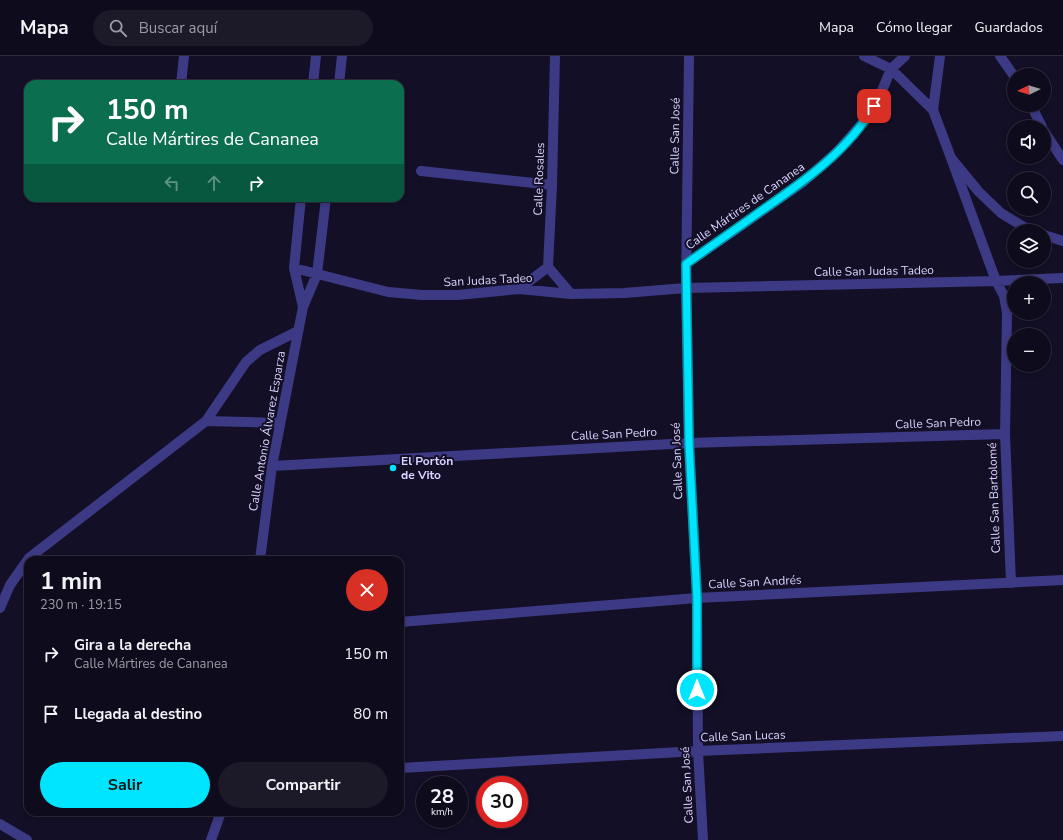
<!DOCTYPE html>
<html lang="es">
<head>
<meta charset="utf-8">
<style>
  :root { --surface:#0e0b1c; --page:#1c1929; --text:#f1f3f6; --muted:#9b9ba3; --line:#2e2b3b; --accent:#00e5ff }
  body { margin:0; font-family:"Nunito Sans",sans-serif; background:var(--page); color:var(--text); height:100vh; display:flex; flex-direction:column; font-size:15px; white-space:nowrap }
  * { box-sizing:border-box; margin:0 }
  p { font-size:13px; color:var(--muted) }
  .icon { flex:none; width:22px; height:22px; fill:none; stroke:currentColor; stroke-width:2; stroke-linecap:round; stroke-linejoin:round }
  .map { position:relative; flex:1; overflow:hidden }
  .drawer { position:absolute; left:24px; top:500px; width:380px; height:260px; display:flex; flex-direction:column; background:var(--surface); border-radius:12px; box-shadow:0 2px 6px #0003,0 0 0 1px var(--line) }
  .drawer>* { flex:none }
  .hud { position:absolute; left:24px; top:24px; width:380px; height:122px; border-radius:12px; box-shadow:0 2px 6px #0003,0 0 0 1px var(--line); background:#0b6e4f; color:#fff; overflow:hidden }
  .needle { width:26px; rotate:265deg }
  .tools { position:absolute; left:1007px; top:12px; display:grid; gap:8px }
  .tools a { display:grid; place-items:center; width:44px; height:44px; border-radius:50%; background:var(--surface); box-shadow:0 2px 6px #0003,0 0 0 1px var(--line); font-size:20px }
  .speed { position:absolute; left:416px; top:720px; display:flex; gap:8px; font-size:20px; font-weight:700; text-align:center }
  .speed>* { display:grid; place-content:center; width:52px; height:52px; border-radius:50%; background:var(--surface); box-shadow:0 2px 6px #0003,0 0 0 1px var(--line); line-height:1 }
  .speed small { font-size:10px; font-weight:400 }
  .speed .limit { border:6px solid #d22; background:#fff; color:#111 }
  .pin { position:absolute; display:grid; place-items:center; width:34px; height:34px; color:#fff; margin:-17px; border-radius:8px; box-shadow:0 2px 6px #0006 }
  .me { position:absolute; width:44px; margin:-22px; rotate:0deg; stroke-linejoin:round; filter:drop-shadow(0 0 3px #0008) }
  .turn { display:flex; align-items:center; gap:14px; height:84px; padding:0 16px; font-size:18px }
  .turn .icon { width:52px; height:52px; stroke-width:2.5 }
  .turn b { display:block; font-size:28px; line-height:34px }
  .lanes { display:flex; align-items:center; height:38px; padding:0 16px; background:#0003; justify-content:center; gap:20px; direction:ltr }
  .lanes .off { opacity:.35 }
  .round { display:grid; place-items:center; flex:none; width:42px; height:42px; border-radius:21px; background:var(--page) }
  .headline { display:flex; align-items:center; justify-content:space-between; height:68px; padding:0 16px }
  h1 { font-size:24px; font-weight:700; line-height:30px }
  .button { display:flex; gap:8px; margin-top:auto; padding:8px 16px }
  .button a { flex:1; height:46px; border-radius:24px; background:var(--accent); color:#111; font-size:16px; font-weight:700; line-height:46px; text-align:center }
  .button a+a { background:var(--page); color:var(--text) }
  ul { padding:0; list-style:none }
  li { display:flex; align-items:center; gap:12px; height:60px; padding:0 16px }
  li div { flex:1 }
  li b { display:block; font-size:15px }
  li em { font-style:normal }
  header { display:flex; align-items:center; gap:24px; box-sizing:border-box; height:56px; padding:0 20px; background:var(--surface); border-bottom:1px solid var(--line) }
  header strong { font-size:19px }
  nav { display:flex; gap:22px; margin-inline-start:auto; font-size:14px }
  .search { width:280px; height:36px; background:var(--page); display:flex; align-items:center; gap:10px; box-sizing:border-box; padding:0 14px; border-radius:22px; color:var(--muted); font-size:15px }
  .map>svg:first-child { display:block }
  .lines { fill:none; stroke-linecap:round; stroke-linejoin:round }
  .minor { stroke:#3d3a85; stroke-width:10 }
  .route-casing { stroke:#0095a6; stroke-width:10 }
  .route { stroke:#00e5ff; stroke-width:7 }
  .poi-dot { fill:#00e5ff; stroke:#130f26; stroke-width:1.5 }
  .labels { text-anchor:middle; stroke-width:4; stroke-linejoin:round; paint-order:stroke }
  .street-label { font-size:12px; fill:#d9d4ff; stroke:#130f26 }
  .poi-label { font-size:12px; font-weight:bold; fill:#d9d4ff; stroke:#130f26; text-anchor:start }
</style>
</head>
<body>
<header>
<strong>Mapa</strong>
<div class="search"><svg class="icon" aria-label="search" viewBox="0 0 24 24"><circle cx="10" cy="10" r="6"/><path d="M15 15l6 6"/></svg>Buscar aquí</div>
<nav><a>Mapa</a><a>Cómo llegar</a><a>Guardados</a></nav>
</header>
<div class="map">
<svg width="1063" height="784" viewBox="0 0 1063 784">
  <rect width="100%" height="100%" fill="#130f26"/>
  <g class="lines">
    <path class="minor" d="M555,0L552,129L548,211L571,238
      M689,0L686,232L689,387L697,542L698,695L703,784
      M864,0L891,13L933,54L951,102L979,136L1001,157L1024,171L1034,175
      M1000,0L1014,20
      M181,28L184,0
      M313,28L316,0
      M339,28L342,0
      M1031,49L1042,71
      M933,54L940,0
      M1044,75L1063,104
      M951,102L996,225L1004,240L1007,257L1005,378L1011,527
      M421,115L552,129
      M301,142L294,212L303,251
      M1044,179L1063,185
      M686,208L802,127L837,96L867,62L881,37L891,13L905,0
      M294,212L388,236L422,239H458L519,233L571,238L624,237L686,232L996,225L1063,222
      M519,233L548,211
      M206,365L246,306L260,294L298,275
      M272,410L689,387L1005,378
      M260,504L272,410L303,251L317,218L326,142
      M0,552L10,529L29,502L206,365L280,367
      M400,566L697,542L1063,524
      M400,712L698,695L1063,680
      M0,768L27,784
      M211,784L221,756"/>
  </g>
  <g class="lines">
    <g class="route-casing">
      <path id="route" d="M697,634V542L689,387L686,208C711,190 736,173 761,155C803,126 848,95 874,50"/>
    </g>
    <use href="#route" class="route"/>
  </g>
  <circle class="poi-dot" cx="393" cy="412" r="4"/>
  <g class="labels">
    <g class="street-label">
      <text transform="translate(675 80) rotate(-89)" y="4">Calle San José</text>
      <text transform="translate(539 123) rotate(-88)" y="4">Calle Rosales</text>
      <text transform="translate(745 150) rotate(-35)" y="4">Calle Mártires de Cananea</text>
      <text transform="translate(874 215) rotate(-1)" y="4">Calle San Judas Tadeo</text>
      <text transform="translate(488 224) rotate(-3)" y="4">San Judas Tadeo</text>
      <text transform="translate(938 367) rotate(-2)" y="4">Calle San Pedro</text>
      <text transform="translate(267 375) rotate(-80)" y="4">Calle Antonio Álvarez Esparza</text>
      <text transform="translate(614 378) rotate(-3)" y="4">Calle San Pedro</text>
      <text transform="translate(677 405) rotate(-92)" y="4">Calle San José</text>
      <text transform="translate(994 442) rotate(-92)" y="4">Calle San Bartolomé</text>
      <text transform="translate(755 526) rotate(-3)" y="4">Calle San Andrés</text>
      <text transform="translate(743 680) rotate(-2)" y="4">Calle San Lucas</text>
      <text transform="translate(687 729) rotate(-93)" y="4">Calle San José</text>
    </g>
    <g class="poi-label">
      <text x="401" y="409">El Portón<tspan x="401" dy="14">de Vito</tspan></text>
    </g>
  </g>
</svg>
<div class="tools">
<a><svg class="needle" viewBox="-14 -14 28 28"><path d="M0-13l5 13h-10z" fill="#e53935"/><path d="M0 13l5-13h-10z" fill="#9b9ba3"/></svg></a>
<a><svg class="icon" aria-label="sound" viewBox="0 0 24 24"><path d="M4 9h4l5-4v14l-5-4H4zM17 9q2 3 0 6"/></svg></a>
<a><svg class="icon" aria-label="search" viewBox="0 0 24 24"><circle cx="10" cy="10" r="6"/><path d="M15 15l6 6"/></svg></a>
<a><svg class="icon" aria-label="layers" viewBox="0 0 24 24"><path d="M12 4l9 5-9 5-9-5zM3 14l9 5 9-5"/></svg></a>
<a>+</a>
<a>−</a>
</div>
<div class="speed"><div>28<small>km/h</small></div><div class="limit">30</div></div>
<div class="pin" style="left:874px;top:50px;background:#d93025"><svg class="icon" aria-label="arrive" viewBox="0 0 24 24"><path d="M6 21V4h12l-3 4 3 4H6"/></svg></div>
<svg class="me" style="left:697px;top:634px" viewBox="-20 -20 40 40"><circle r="17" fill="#00e5ff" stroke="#fff" stroke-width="3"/><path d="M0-11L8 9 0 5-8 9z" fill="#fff"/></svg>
<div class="hud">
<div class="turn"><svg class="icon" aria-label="right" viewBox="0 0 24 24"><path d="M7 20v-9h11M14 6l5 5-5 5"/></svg><div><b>150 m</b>Calle Mártires de Cananea</div></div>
<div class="lanes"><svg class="icon off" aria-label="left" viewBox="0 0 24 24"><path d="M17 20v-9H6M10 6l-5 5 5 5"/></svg><svg class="icon off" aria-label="ahead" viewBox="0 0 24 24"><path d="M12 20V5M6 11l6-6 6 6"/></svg><svg class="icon" aria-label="right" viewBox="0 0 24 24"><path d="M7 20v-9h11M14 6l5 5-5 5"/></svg></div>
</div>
<section class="drawer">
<div class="headline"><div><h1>1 min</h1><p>230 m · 19:15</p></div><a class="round" style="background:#d93025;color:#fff"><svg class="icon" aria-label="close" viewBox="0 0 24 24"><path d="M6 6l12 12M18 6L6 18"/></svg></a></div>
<ul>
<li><svg class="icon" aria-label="right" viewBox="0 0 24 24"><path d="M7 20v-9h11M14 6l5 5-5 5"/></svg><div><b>Gira a la derecha</b><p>Calle Mártires de Cananea</p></div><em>150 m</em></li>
<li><svg class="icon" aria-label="arrive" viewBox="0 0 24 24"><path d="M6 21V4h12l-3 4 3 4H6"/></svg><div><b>Llegada al destino</b></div><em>80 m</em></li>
</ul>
<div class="button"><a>Salir</a><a>Compartir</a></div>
</section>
</div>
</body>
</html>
